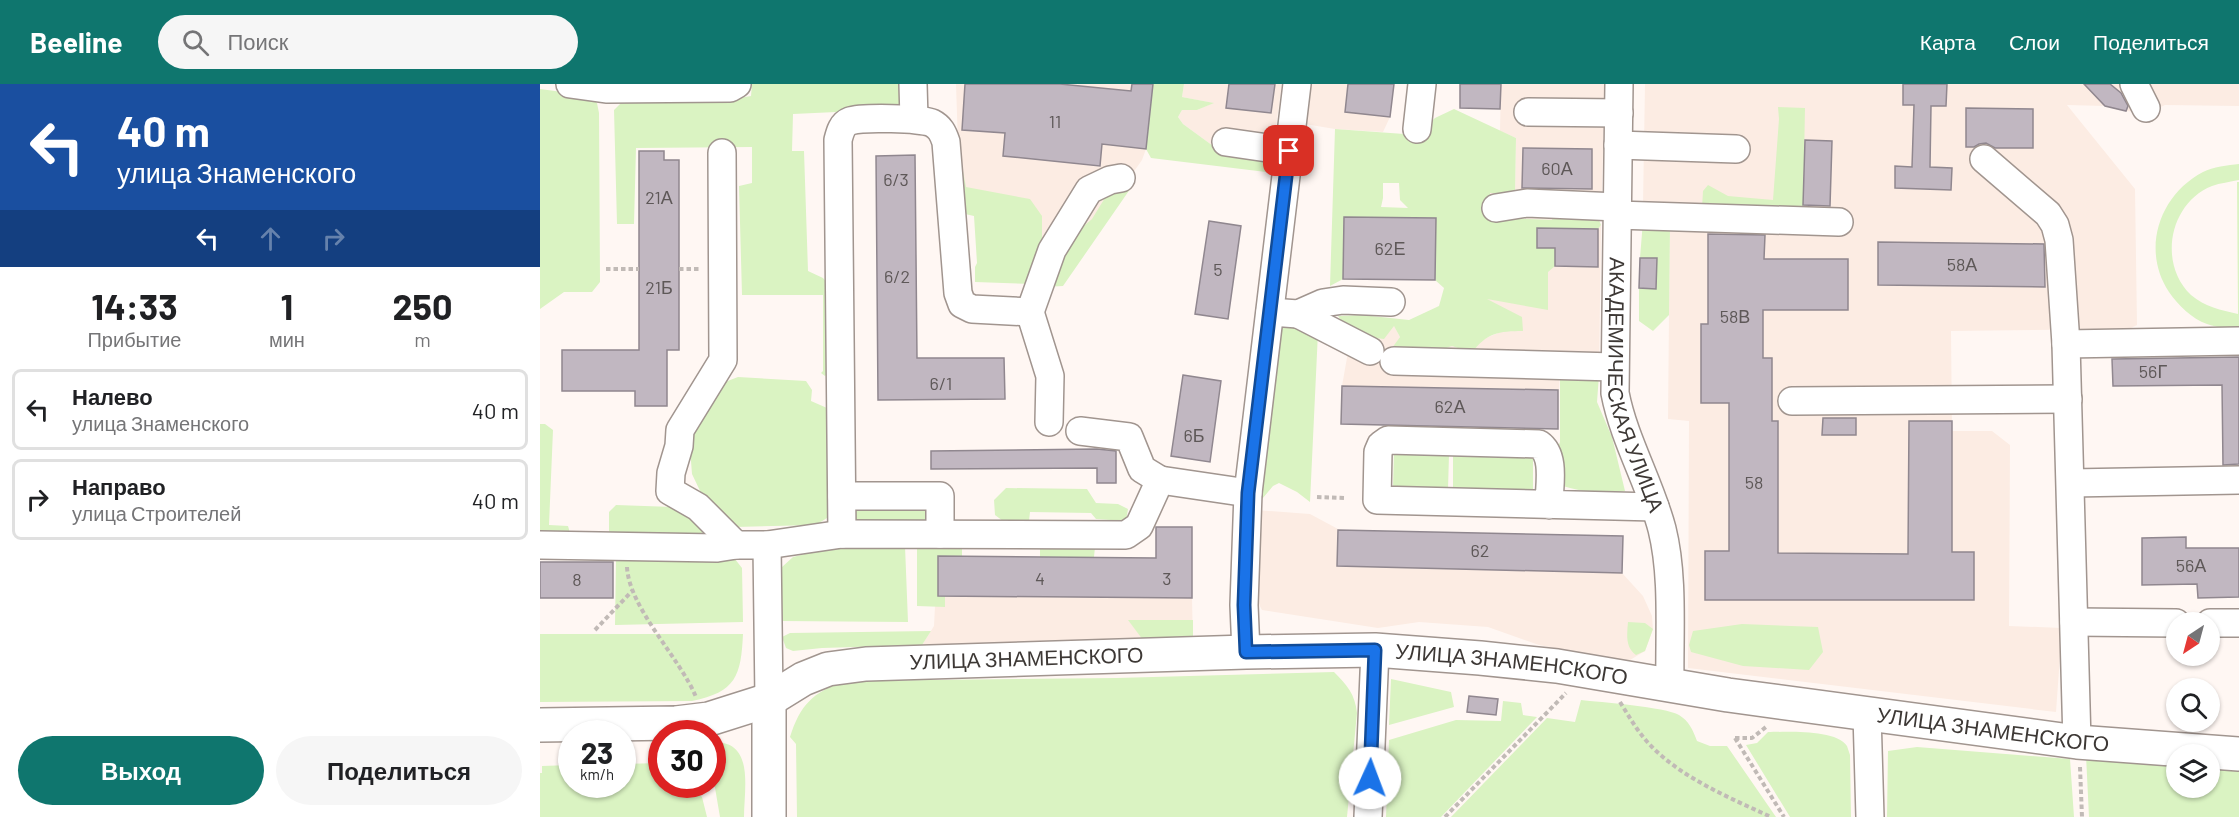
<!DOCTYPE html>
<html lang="ru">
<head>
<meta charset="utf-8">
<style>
  :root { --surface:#fff; --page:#f6f6f6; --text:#202124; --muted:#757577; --line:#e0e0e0; --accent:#0f766e }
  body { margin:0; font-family:Barlow,sans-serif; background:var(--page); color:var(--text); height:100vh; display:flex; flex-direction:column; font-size:22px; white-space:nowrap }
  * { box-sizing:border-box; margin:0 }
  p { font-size:20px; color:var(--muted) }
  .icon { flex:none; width:33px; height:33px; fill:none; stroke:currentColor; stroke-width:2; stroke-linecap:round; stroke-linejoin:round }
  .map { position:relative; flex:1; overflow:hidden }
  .sheet { display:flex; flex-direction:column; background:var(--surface); width:540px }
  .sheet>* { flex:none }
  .banner { background:#1a4fa0; color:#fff; overflow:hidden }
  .needle { width:39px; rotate:216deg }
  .buttons { position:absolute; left:1626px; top:528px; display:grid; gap:12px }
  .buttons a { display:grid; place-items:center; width:54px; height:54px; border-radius:50%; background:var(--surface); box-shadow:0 2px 4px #0004; font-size:30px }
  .speed { position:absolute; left:18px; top:636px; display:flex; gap:12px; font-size:30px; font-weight:700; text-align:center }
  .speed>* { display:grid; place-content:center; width:78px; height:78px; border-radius:50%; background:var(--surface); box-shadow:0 2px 4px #0004; line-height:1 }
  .speed small { font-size:15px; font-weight:400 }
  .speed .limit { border:9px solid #d22; background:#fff; color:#111 }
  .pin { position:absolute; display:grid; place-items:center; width:51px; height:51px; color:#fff; margin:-26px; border-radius:12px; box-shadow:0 3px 9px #0006 }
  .me { position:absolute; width:66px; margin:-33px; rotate:2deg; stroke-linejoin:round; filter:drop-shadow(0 0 4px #0008) }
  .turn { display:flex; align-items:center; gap:21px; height:126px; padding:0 18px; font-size:27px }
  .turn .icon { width:78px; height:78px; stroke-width:2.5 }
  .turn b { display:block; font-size:42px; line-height:51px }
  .lanes { display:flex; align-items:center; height:57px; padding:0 18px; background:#0003; justify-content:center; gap:30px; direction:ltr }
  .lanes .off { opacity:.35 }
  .eta { display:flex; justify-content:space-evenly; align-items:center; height:102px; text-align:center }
  .eta b { font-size:36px; font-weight:700; line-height:42px }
  .primary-button { display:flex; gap:12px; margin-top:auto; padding:12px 18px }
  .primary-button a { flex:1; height:69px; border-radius:36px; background:var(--accent); color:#fff; font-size:24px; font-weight:700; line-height:69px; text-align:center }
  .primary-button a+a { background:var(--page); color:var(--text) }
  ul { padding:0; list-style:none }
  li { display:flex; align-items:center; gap:18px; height:81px; margin:0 12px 9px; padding:0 6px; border:3px solid var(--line); border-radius:9px }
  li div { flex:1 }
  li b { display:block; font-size:22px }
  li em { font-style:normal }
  header { display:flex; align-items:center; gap:36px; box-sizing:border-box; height:84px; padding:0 30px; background:var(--accent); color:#fff }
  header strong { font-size:28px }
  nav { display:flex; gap:33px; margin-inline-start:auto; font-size:21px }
  .search { width:420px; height:54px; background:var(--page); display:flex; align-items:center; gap:15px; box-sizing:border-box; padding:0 21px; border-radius:33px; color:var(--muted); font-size:22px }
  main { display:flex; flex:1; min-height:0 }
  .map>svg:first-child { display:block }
  .built { fill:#fcece3 }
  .green { fill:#daf3c2; fill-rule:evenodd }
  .building { fill:#c1b7c1; stroke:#90878f; stroke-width:1.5 }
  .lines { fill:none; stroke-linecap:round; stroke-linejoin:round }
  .minor-casing { stroke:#a1958f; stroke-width:30 }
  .major-casing { stroke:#a1958f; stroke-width:36 }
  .path { stroke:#c1bab6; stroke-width:4; stroke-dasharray:4.5 3; stroke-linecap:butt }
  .minor { stroke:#fff; stroke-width:27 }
  .major { stroke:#fff; stroke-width:33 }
  .route-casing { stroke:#114b97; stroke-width:15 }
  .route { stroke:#1a73e8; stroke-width:10 }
  .labels { text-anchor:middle; stroke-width:6; stroke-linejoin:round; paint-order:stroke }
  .number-label { font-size:18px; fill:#5e5858 }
  .street-label { font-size:21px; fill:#3d3835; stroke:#fff }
</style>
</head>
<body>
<header>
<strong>Beeline</strong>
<div class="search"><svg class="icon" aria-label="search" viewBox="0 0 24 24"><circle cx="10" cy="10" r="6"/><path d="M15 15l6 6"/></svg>Поиск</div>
<nav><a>Карта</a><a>Слои</a><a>Поделиться</a></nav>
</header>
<main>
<section class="sheet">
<div class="banner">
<div class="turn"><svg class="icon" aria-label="left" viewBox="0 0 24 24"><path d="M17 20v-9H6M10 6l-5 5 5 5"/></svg><div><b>40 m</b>улица Знаменского</div></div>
<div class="lanes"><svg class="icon" aria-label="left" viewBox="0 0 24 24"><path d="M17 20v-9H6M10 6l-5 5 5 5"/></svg><svg class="icon off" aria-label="ahead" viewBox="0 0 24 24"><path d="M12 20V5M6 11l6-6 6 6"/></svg><svg class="icon off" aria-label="right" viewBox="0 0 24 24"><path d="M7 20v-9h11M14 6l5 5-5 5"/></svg></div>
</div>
<div class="eta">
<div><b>14:33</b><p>Прибытие</p></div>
<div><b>1</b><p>мин</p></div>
<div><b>250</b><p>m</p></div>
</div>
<ul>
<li><svg class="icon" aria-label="left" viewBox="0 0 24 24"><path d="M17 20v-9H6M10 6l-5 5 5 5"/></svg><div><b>Налево</b><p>улица Знаменского</p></div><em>40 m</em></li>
<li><svg class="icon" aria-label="right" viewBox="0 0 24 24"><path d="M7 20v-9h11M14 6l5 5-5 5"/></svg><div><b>Направо</b><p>улица Строителей</p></div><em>40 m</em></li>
</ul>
<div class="primary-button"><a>Выход</a><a>Поделиться</a></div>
</section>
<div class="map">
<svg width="1699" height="733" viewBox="0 0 1699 733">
  <rect width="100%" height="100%" fill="#fff7f3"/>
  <path class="built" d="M416,0H613L606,65L602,76L528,181L445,156L428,119L418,61Z
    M644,0H742L730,84V77L680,67L643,40L638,33L642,26H657L673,19L642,13Z
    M769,0H854L850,33L843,48L795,45L765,40Z
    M961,0H1065L1061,136L1056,129L1013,136L949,133L950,109L975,110L976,54L960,47Z
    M1105,0H1699V22L1625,21L1608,29L1586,27L1565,22L1527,21L1595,105L1597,241L1589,245L1411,247L1412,347H1452L1470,361L1469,542L1522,544L1516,628L1148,584L1149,337L1128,335L1130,124L1103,121Z
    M1061,141L1059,291L1020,286L1019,306L802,302L811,251L854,241L860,253L853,264L883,272L912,262L932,269L941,256L963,247H983L944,214L1008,187L1015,182L1057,183L1058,145Z
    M715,426L770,430L798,445L797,482L1082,489L1103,512L1112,532L1113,545L1105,567L1090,576H1082L999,561L948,543L879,538L838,544L722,526L711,506Z
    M405,512L652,514L653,560L382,561L394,542L395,522H405Z"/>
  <path class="green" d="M212,0H360L361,25L253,30L252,67H264L268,187L283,194L288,200L289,288L285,292L281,289L283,287V211H202L199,102L212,99V63L96,64L94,140H77L74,26L83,17L95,11L199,14L211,12Z
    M613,0H644L642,13L674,19L657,26H642L638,33L643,40L680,67L730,76V84L726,88L611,74L606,65Z
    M0,5L45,11L57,19L59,29L60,198L52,208H24L0,225Z
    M1238,23L1265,24L1263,128L1162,124L1163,107L1168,101L1188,112L1233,116L1239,35Z
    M914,25L976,54L975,110L950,109L949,133L1012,136L1013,125L1056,129L1061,141L1058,145L997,144V164H1015V182L1008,188V226L947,215L982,233L983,247C959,247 946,249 932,269L912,262L883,272L852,264L860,253L854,242L844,255L811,251L798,232L822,231L869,236L899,222L904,204L895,196L803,195L790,202L795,45L878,51L895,34ZM843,99H859L860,116L868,124L841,123L843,114Z
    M418,47V61L426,103L490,115L502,132V165L494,200L435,198V183L437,179L434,132L425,130L415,59Z
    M1699,80V96C1690,98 1680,99 1672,102C1629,119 1618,180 1651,211C1665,223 1681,226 1698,230L1697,98H1699V246C1689,244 1677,244 1667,240C1652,235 1638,221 1629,208C1601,166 1619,111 1663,88C1673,83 1688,81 1699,80Z
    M580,98H595L523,202L505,203L525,158L552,135L571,104Z
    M1103,137L1130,143L1129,231L1113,247L1099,237V204H1116L1117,175L1100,174Z
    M744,238L778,248L770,418L757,408L739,399L733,402L717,421L740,243Z
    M1020,286L1059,291L1057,318L1072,353L1085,407C1063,411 1041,408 1020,401L1014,374L1020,358Z
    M198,293L266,297L272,306L271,317L287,324L292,332V424L287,434L276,441L194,443L162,411L152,390L149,352L185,298Z
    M0,340H5L13,346L9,441L28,442L30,449L0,456Z
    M854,369L909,371L908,405L853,403Z
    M913,371L993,373V407L913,404Z
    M466,404L547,405L556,419L578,420L588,425L586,437L556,435L551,429L490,428L489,437H463L455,431L454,416Z
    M76,421L133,423L162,443L163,454L69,449V428Z
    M380,422L391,432L382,440L316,441L311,432L317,424Z
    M365,462L368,538L241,537L242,483L253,473L269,469L313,463Z
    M377,462H422V472H398V511L405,512V523L377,522Z
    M500,462L555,463L554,473H500Z
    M49,465L191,470L202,484L203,538L75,541L76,476L45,475Z
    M588,536H653V560H606Z
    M1088,538L1105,539L1113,545L1105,567L1096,571C1085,563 1087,550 1088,538Z
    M1202,540L1278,543L1283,568L1269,586L1203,582L1151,568L1149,561L1153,547Z
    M391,547L382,561L282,564L253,567L246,564L242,553L250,549Z
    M0,550H203C201,592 196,608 152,617L0,618Z
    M794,588C807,601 815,610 817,629L807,733H257L256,660L250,653C260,621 273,608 305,597L576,594Z
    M851,595L911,608L914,623L849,641Z
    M1041,616C1059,618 1126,623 1139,631C1149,637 1153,646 1157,657L1170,662H1187L1236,733H911L1007,634L1035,638Z
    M963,617L981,619L983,631L997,633L901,733H846L849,656L916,636L961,637Z
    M1228,648C1246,648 1296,645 1307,662C1308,665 1309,668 1310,671L1311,733H1250L1206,661L1217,659Z
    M173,658C215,657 204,704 204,733H180L173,692Z
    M1377,663L1530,675L1534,733H1347L1348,667Z
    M1546,671L1636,677V704H1670V679L1699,680V733H1549Z
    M119,679L121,681L122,700L146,701L162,713L167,733H0V689H2V682L31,681L32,700H82L83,680Z"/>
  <path class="building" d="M425,0H520L591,7L592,0H613L606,65L562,60L560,82L463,72L465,49L422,46Z
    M689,0H735L731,29L686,24Z
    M808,0H854L850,33L805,28Z
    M920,0H961L960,25L920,24Z
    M1363,0H1407L1406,22H1391L1390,83L1412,84L1411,106L1355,104V82L1372,83L1374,21H1363Z
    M1544,0H1570L1581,9L1588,22L1586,27L1565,22Z
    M1426,24L1493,25V64H1455L1446,59L1439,60L1434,63H1426Z
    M1265,56L1292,57L1290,122L1263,121Z
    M983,64L1052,65V105L982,104Z
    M99,67H124V76H139V266H127V322H95V307H22V266H99Z
    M375,71L377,274H464L465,315L338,316L336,72Z
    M804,133L896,134L895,196L803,195Z
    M669,137L701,142L688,235L655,230Z
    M997,144L1058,145V183L1015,182V164H997Z
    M1168,150L1225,151L1224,175H1308V226H1223V274H1232V337H1238V469L1368,470L1369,337H1412V468H1434V516H1165V467H1189V319H1161V240H1168Z
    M1338,158L1504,160L1505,203L1338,201Z
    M1100,174H1117L1116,205L1099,204Z
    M1699,273V380L1683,381L1682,301L1573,302L1572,275Z
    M643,291L681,297L670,378L631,372Z
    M802,302L1018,306V345L801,340Z
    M1283,334H1316V351H1282Z
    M557,365L576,367V399H557V384L391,385V367Z
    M616,443H652V514L398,512V472L616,474Z
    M798,446L1083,452L1082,489L797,482Z
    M1646,453V464H1699V513L1658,514L1657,500L1602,501V454Z
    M0,478H73V514H0Z
    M929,612L958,615L956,631L927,628Z"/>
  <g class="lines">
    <g class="minor-casing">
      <g id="minor">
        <path d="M30,0L66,5L190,4L197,0"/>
        <path d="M373,0L374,35"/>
        <path id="s1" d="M1079,0L1075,309C1084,356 1110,399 1122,445C1134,493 1129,551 1130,601"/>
        <path d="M1594,0L1606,24"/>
        <path d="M988,28L1079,29"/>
        <path d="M877,45L882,0"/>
        <path d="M686,58L749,67"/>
        <path d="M1078,61L1196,65"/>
        <path d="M182,69L183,276L140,346L139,362L131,389L130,407L158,423L196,461"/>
        <path d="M1444,75L1508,130L1515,141L1519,156L1526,260L1537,658"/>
        <path d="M956,124L987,119L1077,123"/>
        <path d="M1077,131L1299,138"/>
        <path d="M490,228L510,292L509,338"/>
        <path d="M730,228L758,230L783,219L803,216L851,218"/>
        <path d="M758,230L830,267"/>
        <path d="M1526,260L1699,257"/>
        <path d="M854,277L1074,283"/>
        <path d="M1252,317L1528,315"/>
        <path d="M540,347L589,353L602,385L620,396"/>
        <path d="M1531,399L1699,396"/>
        <path d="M302,412H400V450"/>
        <path d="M1009,421C1009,402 1016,372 999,360L848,356L841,361L838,368L837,416L1115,423"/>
        <path d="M302,450L298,56C300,48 302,40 310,37C321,33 382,34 392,39C400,43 403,49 406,58L418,209L422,220L432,225L490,228L512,166L549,106L570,96L581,94"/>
        <path d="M0,461L177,464L196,461H227L302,450L586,451L599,442L620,396L708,409"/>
        <path d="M227,461L229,616"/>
        <path d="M1534,538L1636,539"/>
        <path d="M1670,539H1699"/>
        <path d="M706,568L704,521L708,409L757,0"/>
        <path d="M1327,630L1330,733"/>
        <path d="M828,733L835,566"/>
      </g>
    </g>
    <g class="major-casing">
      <g id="major">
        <path d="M229,616V733"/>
        <path id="s2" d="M0,641L136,639L169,635L229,616L263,595L288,585L326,580L706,568L835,566L940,574L1017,582L1188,611L1537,658L1699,670"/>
      </g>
    </g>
    <path class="path" d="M66,185H99
      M139,185H161
      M777,413L805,414
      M87,483C89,524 140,574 156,613
      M55,546L93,506
      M1080,618C1090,634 1099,650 1112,663C1144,695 1190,714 1231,733
      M1195,654H1212L1226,643
      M1195,654L1244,733
      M1540,683L1542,733
      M905,733L1026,609"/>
    <use href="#minor" class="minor"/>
    <use href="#major" class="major"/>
  </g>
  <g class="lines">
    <g class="route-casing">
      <path id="route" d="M749,67L708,409L704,521L706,568L835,566L830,694"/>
    </g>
    <use href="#route" class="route"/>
  </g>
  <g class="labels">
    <g class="number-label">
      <text x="515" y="44">11</text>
      <text x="1017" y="91">60А</text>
      <text x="356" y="102">6/3</text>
      <text x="119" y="120">21А</text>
      <text x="850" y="171">62Е</text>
      <text x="1422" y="187">58А</text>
      <text x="678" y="192">5</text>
      <text x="357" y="199">6/2</text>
      <text x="119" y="210">21Б</text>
      <text x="1195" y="239">58В</text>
      <text x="1613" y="294">56Г</text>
      <text x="401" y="306">6/1</text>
      <text x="910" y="329">62А</text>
      <text x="654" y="358">6Б</text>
      <text x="1214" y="405">58</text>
      <text x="940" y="473">62</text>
      <text x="1651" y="488">56А</text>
      <text x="500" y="501">4</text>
      <text x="627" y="501">3</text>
      <text x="37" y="502">8</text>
    </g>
    <g class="street-label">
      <text dy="7" stroke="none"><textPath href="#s1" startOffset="304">АКАДЕМИЧЕСКАЯ УЛИЦА</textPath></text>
      <text dy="7" stroke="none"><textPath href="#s2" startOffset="498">УЛИЦА ЗНАМЕНСКОГО</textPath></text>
      <text dy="7" stroke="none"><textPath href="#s2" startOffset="984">УЛИЦА ЗНАМЕНСКОГО</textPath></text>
      <text dy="7" stroke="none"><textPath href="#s2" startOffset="1470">УЛИЦА ЗНАМЕНСКОГО</textPath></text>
    </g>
  </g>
</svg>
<div class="buttons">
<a><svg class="needle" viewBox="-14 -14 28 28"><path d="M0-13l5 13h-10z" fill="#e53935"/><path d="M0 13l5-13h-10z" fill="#757577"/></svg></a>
<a><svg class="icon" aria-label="search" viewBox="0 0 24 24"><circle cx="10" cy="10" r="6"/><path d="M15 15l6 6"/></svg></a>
<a><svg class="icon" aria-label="layers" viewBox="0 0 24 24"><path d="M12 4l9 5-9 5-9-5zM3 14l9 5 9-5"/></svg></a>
</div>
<div class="speed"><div>23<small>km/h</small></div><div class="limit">30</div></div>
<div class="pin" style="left:749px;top:67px;background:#d93025"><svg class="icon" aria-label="arrive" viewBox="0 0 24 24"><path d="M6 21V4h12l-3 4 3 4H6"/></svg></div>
<svg class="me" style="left:830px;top:694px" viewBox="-20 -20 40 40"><circle r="19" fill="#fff"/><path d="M0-13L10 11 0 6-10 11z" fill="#1a73e8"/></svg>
</div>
</main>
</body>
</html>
